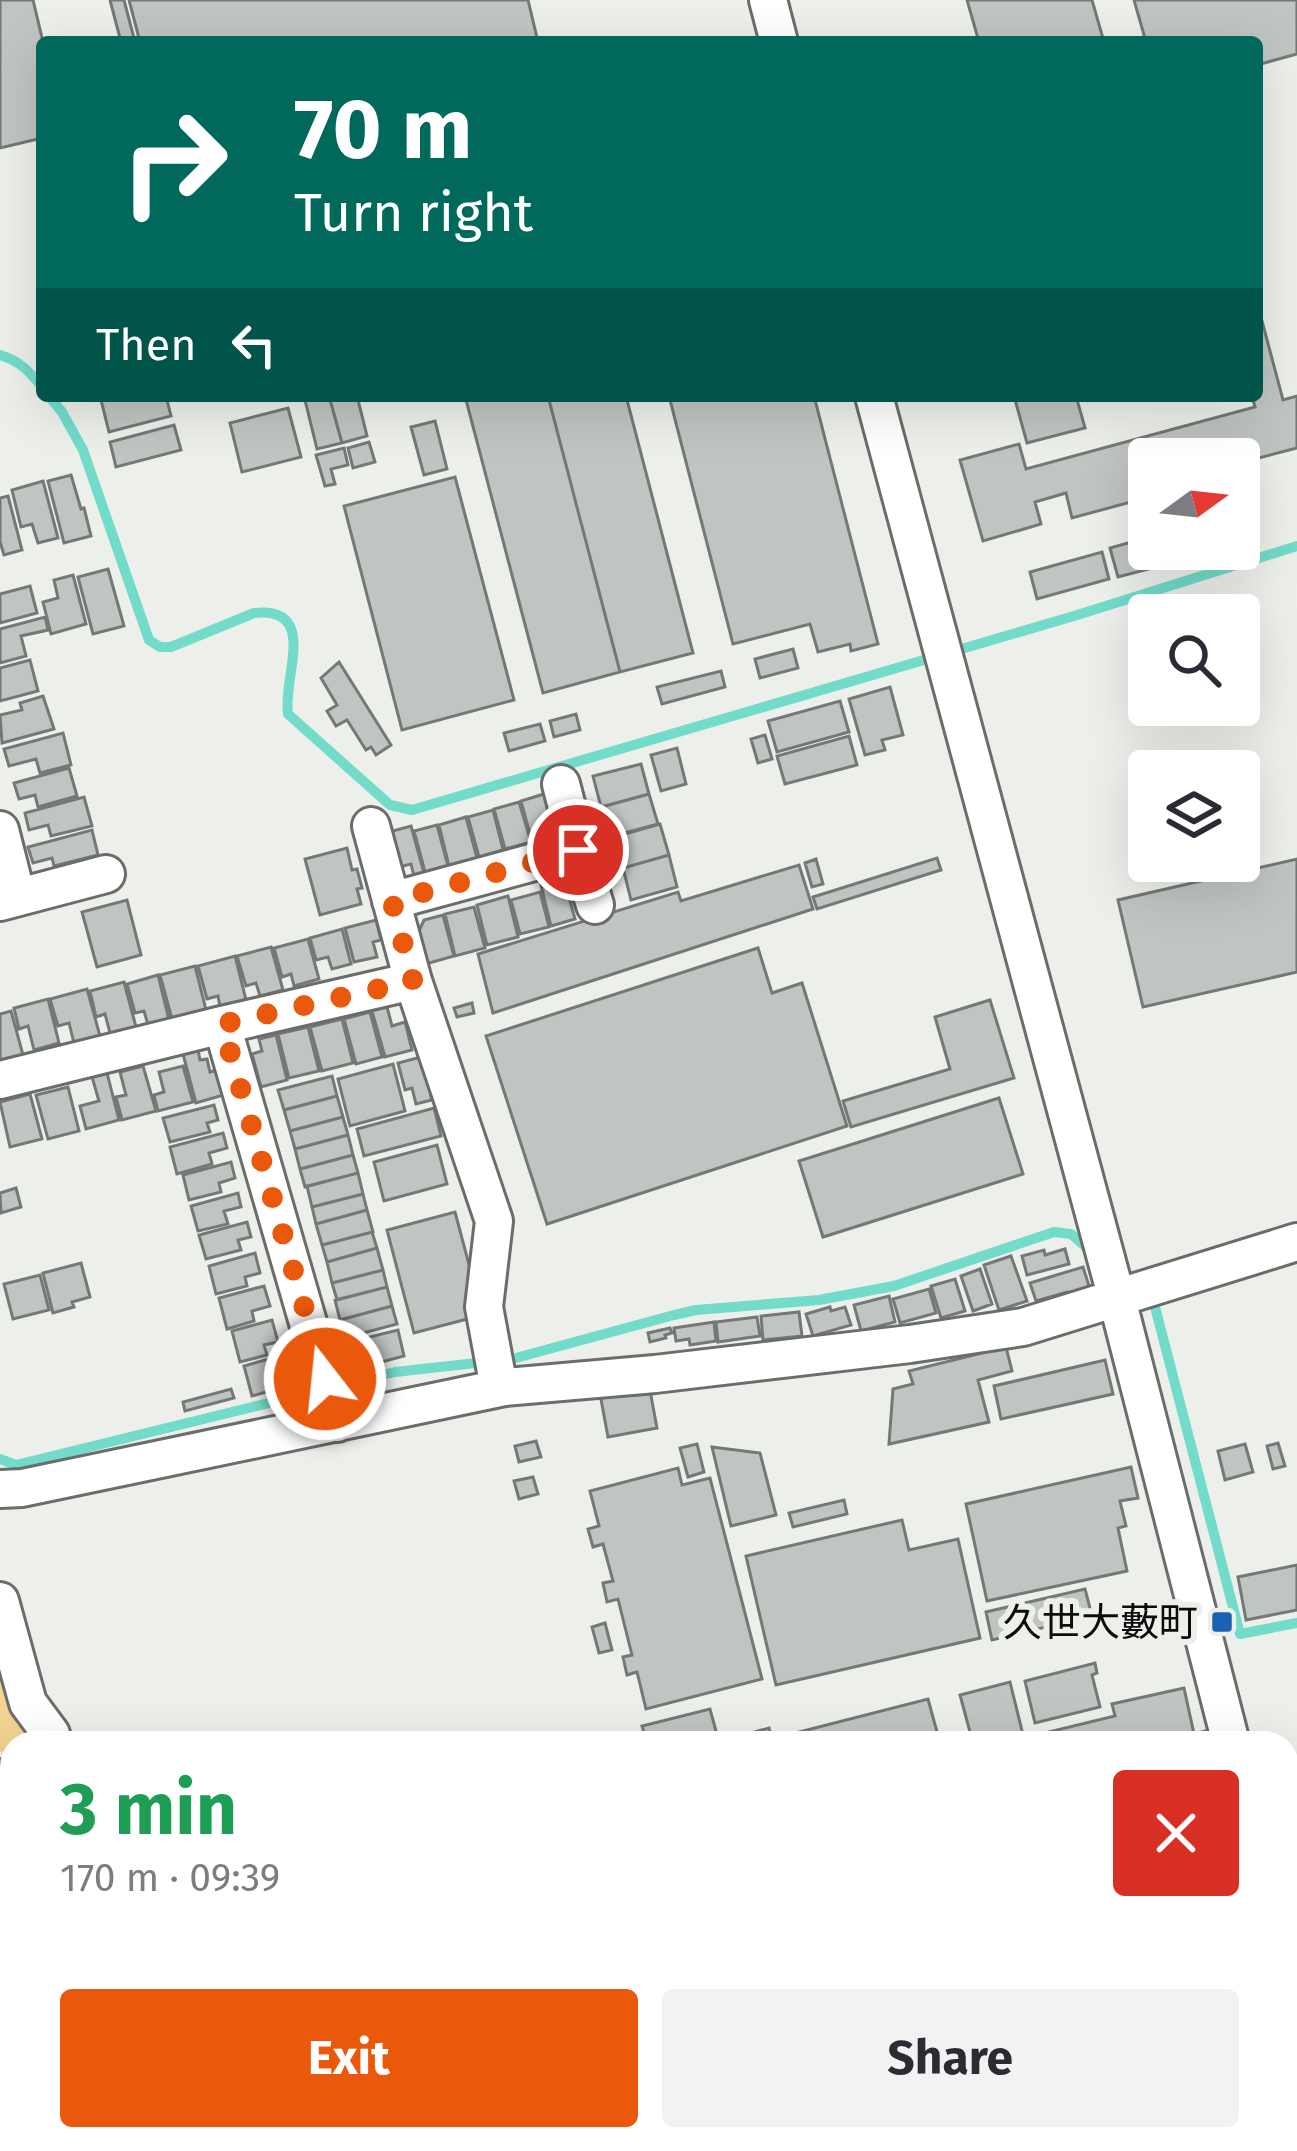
<!DOCTYPE html>
<html lang="en">
<head>
<meta charset="utf-8">
<style>
  :root { --surface:#fff; --page:#f2f2f3; --text:#2b2b33; --muted:#7c7c81; --accent:#ea580c }
  body { margin:0; font-family:"Fira Sans","Noto Sans JP",sans-serif; background:var(--page); color:var(--text); height:100vh; display:flex; flex-direction:column; font-size:45px; white-space:nowrap }
  * { box-sizing:border-box; margin:0 }
  p { font-size:39px; color:var(--muted) }
  .icon { flex:none; width:66px; height:66px; fill:none; stroke:currentColor; stroke-width:2; stroke-linecap:round; stroke-linejoin:round }
  .map { position:relative; flex:1; overflow:hidden }
  .sheet { position:absolute; left:0px; top:1731px; width:1299px; height:420px; display:flex; flex-direction:column; background:var(--surface); border-radius:36px 36px 0 0; box-shadow:0 12px 48px #0002 }
  .sheet>* { flex:none }
  .hud { position:absolute; left:36px; top:36px; width:1227px; height:366px; border-radius:12px; box-shadow:0 12px 48px #0002; background:#00695c; color:#fff; overflow:hidden }
  .needle { width:78px; rotate:75deg }
  .fabs { position:absolute; left:1128px; top:438px; display:grid; gap:24px }
  .fabs a { display:grid; place-items:center; width:132px; height:132px; border-radius:12px; background:var(--surface); box-shadow:0 12px 48px #0002; font-size:60px }
  .pin { position:absolute; display:grid; place-items:center; width:102px; height:102px; color:#fff; margin:-51px; border:6px solid #fff; border-radius:50%; box-shadow:0 3px 12px #0007 }
  .me { position:absolute; width:132px; margin:-66px; rotate:344deg; stroke-linejoin:round; filter:drop-shadow(0 0 9px #0008) }
  .turn { display:flex; align-items:center; gap:42px; height:252px; padding:0 60px; font-size:54px }
  .turn .icon { width:156px; height:156px; stroke-width:2.5 }
  .turn b { display:block; font-size:84px; line-height:102px }
  .then { display:flex; align-items:center; height:114px; padding:0 60px; background:#0003; gap:24px; font-size:45px }
  .round { display:grid; place-items:center; flex:none; width:126px; height:126px; border-radius:12px; background:var(--page) }
  .overview { display:flex; align-items:center; justify-content:space-between; height:204px; padding:0 60px }
  h1 { font-size:72px; font-weight:700; line-height:90px; color:#1e9e55 }
  .cta { display:flex; gap:24px; margin-top:auto; padding:24px 60px }
  .cta a { flex:1; height:138px; border-radius:12px; background:var(--accent); color:#fff; font-size:48px; font-weight:700; line-height:138px; text-align:center }
  .cta a+a { background:var(--page); color:var(--text) }
  .map>svg:first-child { display:block }
  .green { fill:#f1d392 }
  .lines { fill:none; stroke-linecap:round; stroke-linejoin:round }
  .stream { stroke:#72dbca; stroke-width:10 }
  .building { fill:#c0c5c1; stroke:#747876; stroke-width:3 }
  .minor-casing { stroke:#6a6d69; stroke-width:42 }
  .minor { stroke:#fff; stroke-width:36 }
  .route { stroke:#ea580c; stroke-width:21; stroke-dasharray:0 37.8 }
  .poi-dot { fill:#1963b2; stroke:#ecefea; stroke-width:4.5 }
  .labels { text-anchor:middle; stroke-width:12; stroke-linejoin:round; paint-order:stroke }
  .poi-label { font-size:39px; fill:#0b0c0b; stroke:#ecefea; text-anchor:end }
</style>
</head>
<body>
<div class="map">
<svg width="1297" height="2151" viewBox="0 0 1297 2151">
  <rect width="100%" height="100%" fill="#ecefea"/>
  <path class="green" d="M0,1676L11,1682L23,1725L32,1743H12V1750L0,1752Z"/>
  <g class="lines">
    <path class="stream" d="M0,355C20,361 29,371 42,387
      M49,396L62,412L83,450L149,640L160,647H171L254,613C320,606 282,678 288,714L390,805L412,810L1074,616L1297,546
      M1144,1297L1155,1307L1240,1634L1297,1623
      M0,1459L16,1465L395,1372L512,1359L674,1315L696,1310L819,1300L894,1286L1054,1232L1071,1234L1093,1253"/>
  </g>
  <path class="building" d="M0,0H33L43,42L42,138L0,148Z
    M110,0H124L135,42H121Z
    M129,0H528L538,42H140Z
    M967,0H1092L1104,42H979Z
    M1134,0H1297V54L1257,65V42H1146Z
    M1257,302L1283,400L1297,396V448L1255,459L1258,468L1239,473V459H1149V497L1072,518L1066,493L1035,502L1041,524L983,541L960,460L1019,444L1026,469L1255,407L1252,396H1257Z
    M100,396H166L171,416L109,432Z
    M304,396H329L342,443L317,449Z
    M329,396H357L367,436L342,443Z
    M465,396H548L620,672L543,693Z
    M548,396H626L693,653L620,672Z
    M669,396H814L878,644L851,651L850,644L818,652L810,624L733,644Z
    M1014,396H1076L1085,428L1027,443Z
    M288,408L301,457L242,472L230,423Z
    M435,421L447,469L424,475L411,427Z
    M174,425L181,450L116,467L110,442Z
    M369,442L375,462L353,468L348,448Z
    M344,448L348,465L331,469L335,484L325,486L316,455Z
    M71,475L81,509L84,508L91,536L64,543L48,481Z
    M455,477L514,700L402,730L344,506Z
    M43,481L58,538L38,543L32,524L21,527L12,490Z
    M8,496L22,550L4,555L0,542V498Z
    M1149,537V549H1190L1192,558L1118,577L1110,548Z
    M1102,552L1109,579L1037,599L1030,572Z
    M108,569L124,626L93,634L78,577Z
    M73,575L86,624L51,634L43,602L58,598L54,580Z
    M30,586L37,613L0,623V594Z
    M45,617L48,630L21,636L26,656L0,663V629Z
    M793,649L798,668L760,678L755,659Z
    M30,660L38,691L0,701V668Z
    M339,662L391,745L376,755L371,747L366,750L347,720L336,726L327,711L337,705L321,678Z
    M721,671L725,687L662,704L657,687Z
    M890,687L903,735L882,740L885,750L865,755L849,699Z
    M43,696L54,729L2,743L0,715L22,710L20,703Z
    M840,701L849,732L777,752L768,721Z
    M576,714L580,730L554,737L550,721Z
    M540,724L545,741L509,751L504,733Z
    M63,733L71,765L40,773L36,759L9,766L4,749Z
    M765,735L772,759L758,763L751,739Z
    M849,736L857,765L785,784L777,756Z
    M677,748L686,784L661,791L651,755Z
    M641,764L649,794L601,807L593,776Z
    M69,768L77,796L38,807L35,795L19,799L14,783Z
    M544,794L551,821L542,823L546,838L532,842L521,801Z
    M649,794L658,824L610,837L602,807Z
    M84,797L92,826L51,836L48,825L29,830L25,813Z
    M519,802L531,842L505,849L494,809Z
    M493,810L503,850L479,857L468,817Z
    M466,817L477,858L449,866L439,825Z
    M660,824L669,855L620,869L611,838Z
    M437,825L448,866L425,872L414,831Z
    M411,826L424,873L414,876L411,864L399,867L389,832Z
    M92,830L98,855L54,866L52,858L33,863L28,847Z
    M347,848L352,870L357,869L362,888L357,889L361,904L320,915L305,859Z
    M669,855L677,887L631,900L623,868Z
    M937,858L941,870L817,909L813,897Z
    M816,859L823,884L812,887L805,863Z
    M1297,859V972L1143,1007L1118,900Z
    M799,865L813,909L493,1013L478,954L678,892L681,901Z
    M554,877L565,883L575,919L551,926L540,881Z
    M540,892L549,927L520,934L511,900Z
    M508,896L518,937L487,945L477,905Z
    M127,900L141,955L97,967L82,912Z
    M474,907L485,948L455,956L445,914Z
    M443,915L454,956L426,964L418,933L424,920Z
    M376,920L381,940L373,942L377,957L354,962L345,928Z
    M342,929L351,964L332,969L328,957L316,960L310,938Z
    M308,939L319,979L294,986L291,974L282,977L274,948Z
    M271,947L283,990L260,996L256,983L246,986L237,956Z
    M758,948L772,993L802,983L847,1126L547,1224L486,1036Z
    M235,956L246,1000L220,1007L218,996L207,999L198,966Z
    M195,966L206,1010L172,1019L160,975Z
    M158,975L169,1020L148,1025L144,1011L135,1013L127,984Z
    M124,982L136,1027L110,1033L105,1014L96,1017L90,991Z
    M87,989L100,1036L74,1043L69,1023L58,1026L50,999Z
    M48,999L59,1043L34,1050L28,1026L19,1029L14,1008Z
    M990,1000L1014,1078L851,1127L843,1101L950,1069L935,1017Z
    M472,1003L474,1013L457,1017L454,1008Z
    M387,1007L392,1026L405,1022L412,1050L385,1057L372,1011Z
    M11,1011L23,1055L0,1061V1014Z
    M370,1012L382,1057L356,1064L344,1019Z
    M342,1019L353,1063L322,1071L310,1027Z
    M308,1027L319,1071L289,1078L278,1034Z
    M276,1035L287,1080L261,1087L252,1054L262,1051L259,1039Z
    M198,1050L200,1060L207,1059L210,1072L220,1069L227,1094L196,1103L183,1054Z
    M421,1057L432,1100L416,1104L412,1088L405,1090L398,1063Z
    M393,1064L405,1111L350,1126L338,1079Z
    M143,1066L156,1111L122,1120L116,1097L126,1095L120,1072Z
    M183,1066L193,1102L158,1111L154,1095L164,1092L159,1072Z
    M107,1073L119,1120L86,1129L80,1106L99,1101L92,1077Z
    M332,1076L337,1096L284,1110L278,1090Z
    M68,1087L79,1131L48,1139L36,1095Z
    M30,1094L42,1139L10,1147L0,1102Z
    M337,1096L343,1117L290,1131L284,1110Z
    M999,1098L1023,1174L823,1237L799,1161Z
    M214,1105L218,1120L207,1123L210,1132L170,1142L163,1118Z
    M434,1108L441,1136L364,1156L357,1129Z
    M343,1117L348,1135L295,1149L290,1131Z
    M223,1133L227,1148L209,1153L212,1164L177,1174L170,1147Z
    M348,1135L353,1155L300,1169L295,1149Z
    M437,1145L447,1184L384,1201L374,1162Z
    M353,1155L358,1173L305,1187L300,1169Z
    M231,1162L235,1178L219,1183L221,1192L189,1200L183,1175Z
    M358,1173L363,1194L312,1207L307,1186Z
    M16,1188L21,1207L1,1213L0,1193Z
    M238,1193L241,1207L224,1211L228,1224L198,1231L191,1206Z
    M363,1194L367,1210L316,1224L312,1207Z
    M367,1210L373,1232L322,1245L316,1224Z
    M455,1212L476,1291L475,1317L414,1333L387,1230Z
    M247,1222L251,1237L238,1240L241,1250L206,1259L199,1235Z
    M372,1232L377,1248L327,1262L322,1245Z
    M377,1248L383,1270L332,1283L327,1262Z
    M1065,1249L1069,1264L1027,1275L1022,1256L1044,1250L1045,1255Z
    M255,1253L260,1273L245,1277L247,1286L216,1294L209,1266Z
    M1011,1256L1027,1301L999,1310L984,1265Z
    M81,1263L90,1297L72,1302L74,1307L53,1313L43,1273Z
    M1083,1267L1090,1289L1068,1296L1067,1292L1036,1301L1030,1283Z
    M980,1269L992,1304L973,1311L961,1276Z
    M383,1270L387,1287L337,1300L332,1283Z
    M40,1275L49,1310L13,1319L4,1284Z
    M955,1279L965,1311L941,1318L931,1286Z
    M264,1286L270,1306L252,1311L254,1321L227,1329L219,1298Z
    M387,1287L392,1306L340,1320L335,1300Z
    M929,1289L936,1313L900,1323L893,1299Z
    M889,1296L895,1322L861,1331L854,1305Z
    M392,1306L397,1324L345,1338L340,1320Z
    M830,1307L831,1311L845,1307L851,1325L813,1336L806,1314Z
    M799,1312L802,1336L763,1340L761,1316Z
    M757,1317L760,1336L718,1342L716,1322Z
    M272,1320L278,1342L264,1345L267,1355L240,1362L232,1331Z
    M714,1322L716,1341L690,1345L689,1339L676,1341L674,1328Z
    M670,1328L672,1333L665,1335L666,1338L650,1342L648,1333Z
    M398,1330L404,1356L356,1369L349,1342Z
    M1006,1347L1012,1371L978,1380L989,1422L889,1444L893,1389L913,1384L909,1371Z
    M286,1354L292,1374L275,1379L277,1389L252,1396L244,1366Z
    M1105,1360L1113,1394L1001,1419L994,1386Z
    M649,1385L657,1428L608,1437L600,1394Z
    M231,1389L234,1398L185,1411L183,1402Z
    M536,1441L541,1457L519,1462L515,1446Z
    M1278,1443L1285,1466L1273,1469L1267,1446Z
    M697,1444L704,1472L688,1477L680,1448Z
    M1245,1444L1253,1472L1225,1480L1218,1451Z
    M712,1447L760,1453L776,1515L731,1526Z
    M1131,1467L1138,1498L1120,1501L1126,1526L1118,1528L1127,1571L987,1601L966,1504Z
    M678,1468L682,1485L710,1478L762,1679L646,1709L637,1672L627,1675L623,1657L632,1655L618,1599L607,1602L603,1583L613,1581L603,1544L593,1547L588,1529L599,1526L590,1491Z
    M533,1477L538,1494L519,1499L514,1481Z
    M844,1500L847,1514L793,1527L789,1513Z
    M902,1520L909,1550L958,1539L980,1638L776,1685L746,1556Z
    M1297,1565V1610L1246,1620L1238,1577Z
    M1085,1589L1092,1616L992,1640L986,1612Z
    M605,1623L612,1650L599,1653L592,1627Z
    M1095,1663L1097,1673L1092,1675L1100,1707L1035,1723L1025,1681Z
    M1010,1682L1025,1743H973L960,1695Z
    M1184,1688L1194,1734L1205,1731L1208,1743H1034L1032,1736L1115,1716L1112,1704Z
    M928,1699L940,1743H647L642,1726L710,1709L719,1742L769,1728L772,1739Z
    M8,1757L12,1799L0,1801V1759Z
    M1287,2088L1295,2119L1287,2121Z
    M190,2139H257L260,2151H193Z
    M291,2139H424L427,2151H294Z
    M470,2139H605L606,2142L590,2145L592,2151H473Z"/>
  <g class="lines">
    <g class="minor-casing">
      <path id="minor" d="M768,0L779,42
        M874,396L1117,1299L1231,1743
        M371,826L413,981L494,1221L484,1307L499,1388
        M0,830L17,897
        M578,850L595,905
        M391,901L578,850L561,784
        M0,902L106,874
        M222,1025L337,1423
        M0,1080L222,1025L413,981
        M0,1489L22,1488L505,1387L655,1374L910,1344L1023,1327L1297,1242
        M0,1601L28,1703L51,1734L53,1743
        M1287,1960L1297,1998
        M150,2139L154,2151"/>
    </g>
    <use href="#minor" class="minor"/>
  </g>
  <g class="lines">
    <path class="route" d="M325,1379L222,1024L413,981L392,901L578,850"/>
  </g>
  <rect class="poi-dot" x="1210" y="1610" width="24" height="24" rx="6"/>
  <g class="labels">
    <g class="poi-label">
      <text x="1198" y="1636">久世大藪町</text>
    </g>
  </g>
</svg>
<div class="fabs">
<a><svg class="needle" viewBox="-14 -14 28 28"><path d="M0-13l5 13h-10z" fill="#e53935"/><path d="M0 13l5-13h-10z" fill="#7c7c81"/></svg></a>
<a><svg class="icon" aria-label="search" viewBox="0 0 24 24"><circle cx="10" cy="10" r="6"/><path d="M15 15l6 6"/></svg></a>
<a><svg class="icon" aria-label="layers" viewBox="0 0 24 24"><path d="M12 4l9 5-9 5-9-5zM3 14l9 5 9-5"/></svg></a>
</div>
<div class="pin" style="left:578px;top:850px;background:#d93025"><svg class="icon" aria-label="arrive" viewBox="0 0 24 24"><path d="M6 21V4h12l-3 4 3 4H6"/></svg></div>
<svg class="me" style="left:325px;top:1379px" viewBox="-20 -20 40 40"><circle r="17" fill="#ea580c" stroke="#fff" stroke-width="3"/><path d="M0-11L8 9 0 5-8 9z" fill="#fff"/></svg>
<div class="hud">
<div class="turn"><svg class="icon" aria-label="right" viewBox="0 0 24 24"><path d="M7 20v-9h11M14 6l5 5-5 5"/></svg><div><b>70 m</b>Turn right</div></div>
<div class="then">Then<svg class="icon" aria-label="left" viewBox="0 0 24 24"><path d="M17 20v-9H6M10 6l-5 5 5 5"/></svg></div>
</div>
<section class="sheet">
<div class="overview"><div><h1>3 min</h1><p>170 m · 09:39</p></div><a class="round" style="background:#d93025;color:#fff"><svg class="icon" aria-label="close" viewBox="0 0 24 24"><path d="M6 6l12 12M18 6L6 18"/></svg></a></div>
<div class="cta"><a>Exit</a><a>Share</a></div>
</section>
</div>
</body>
</html>
